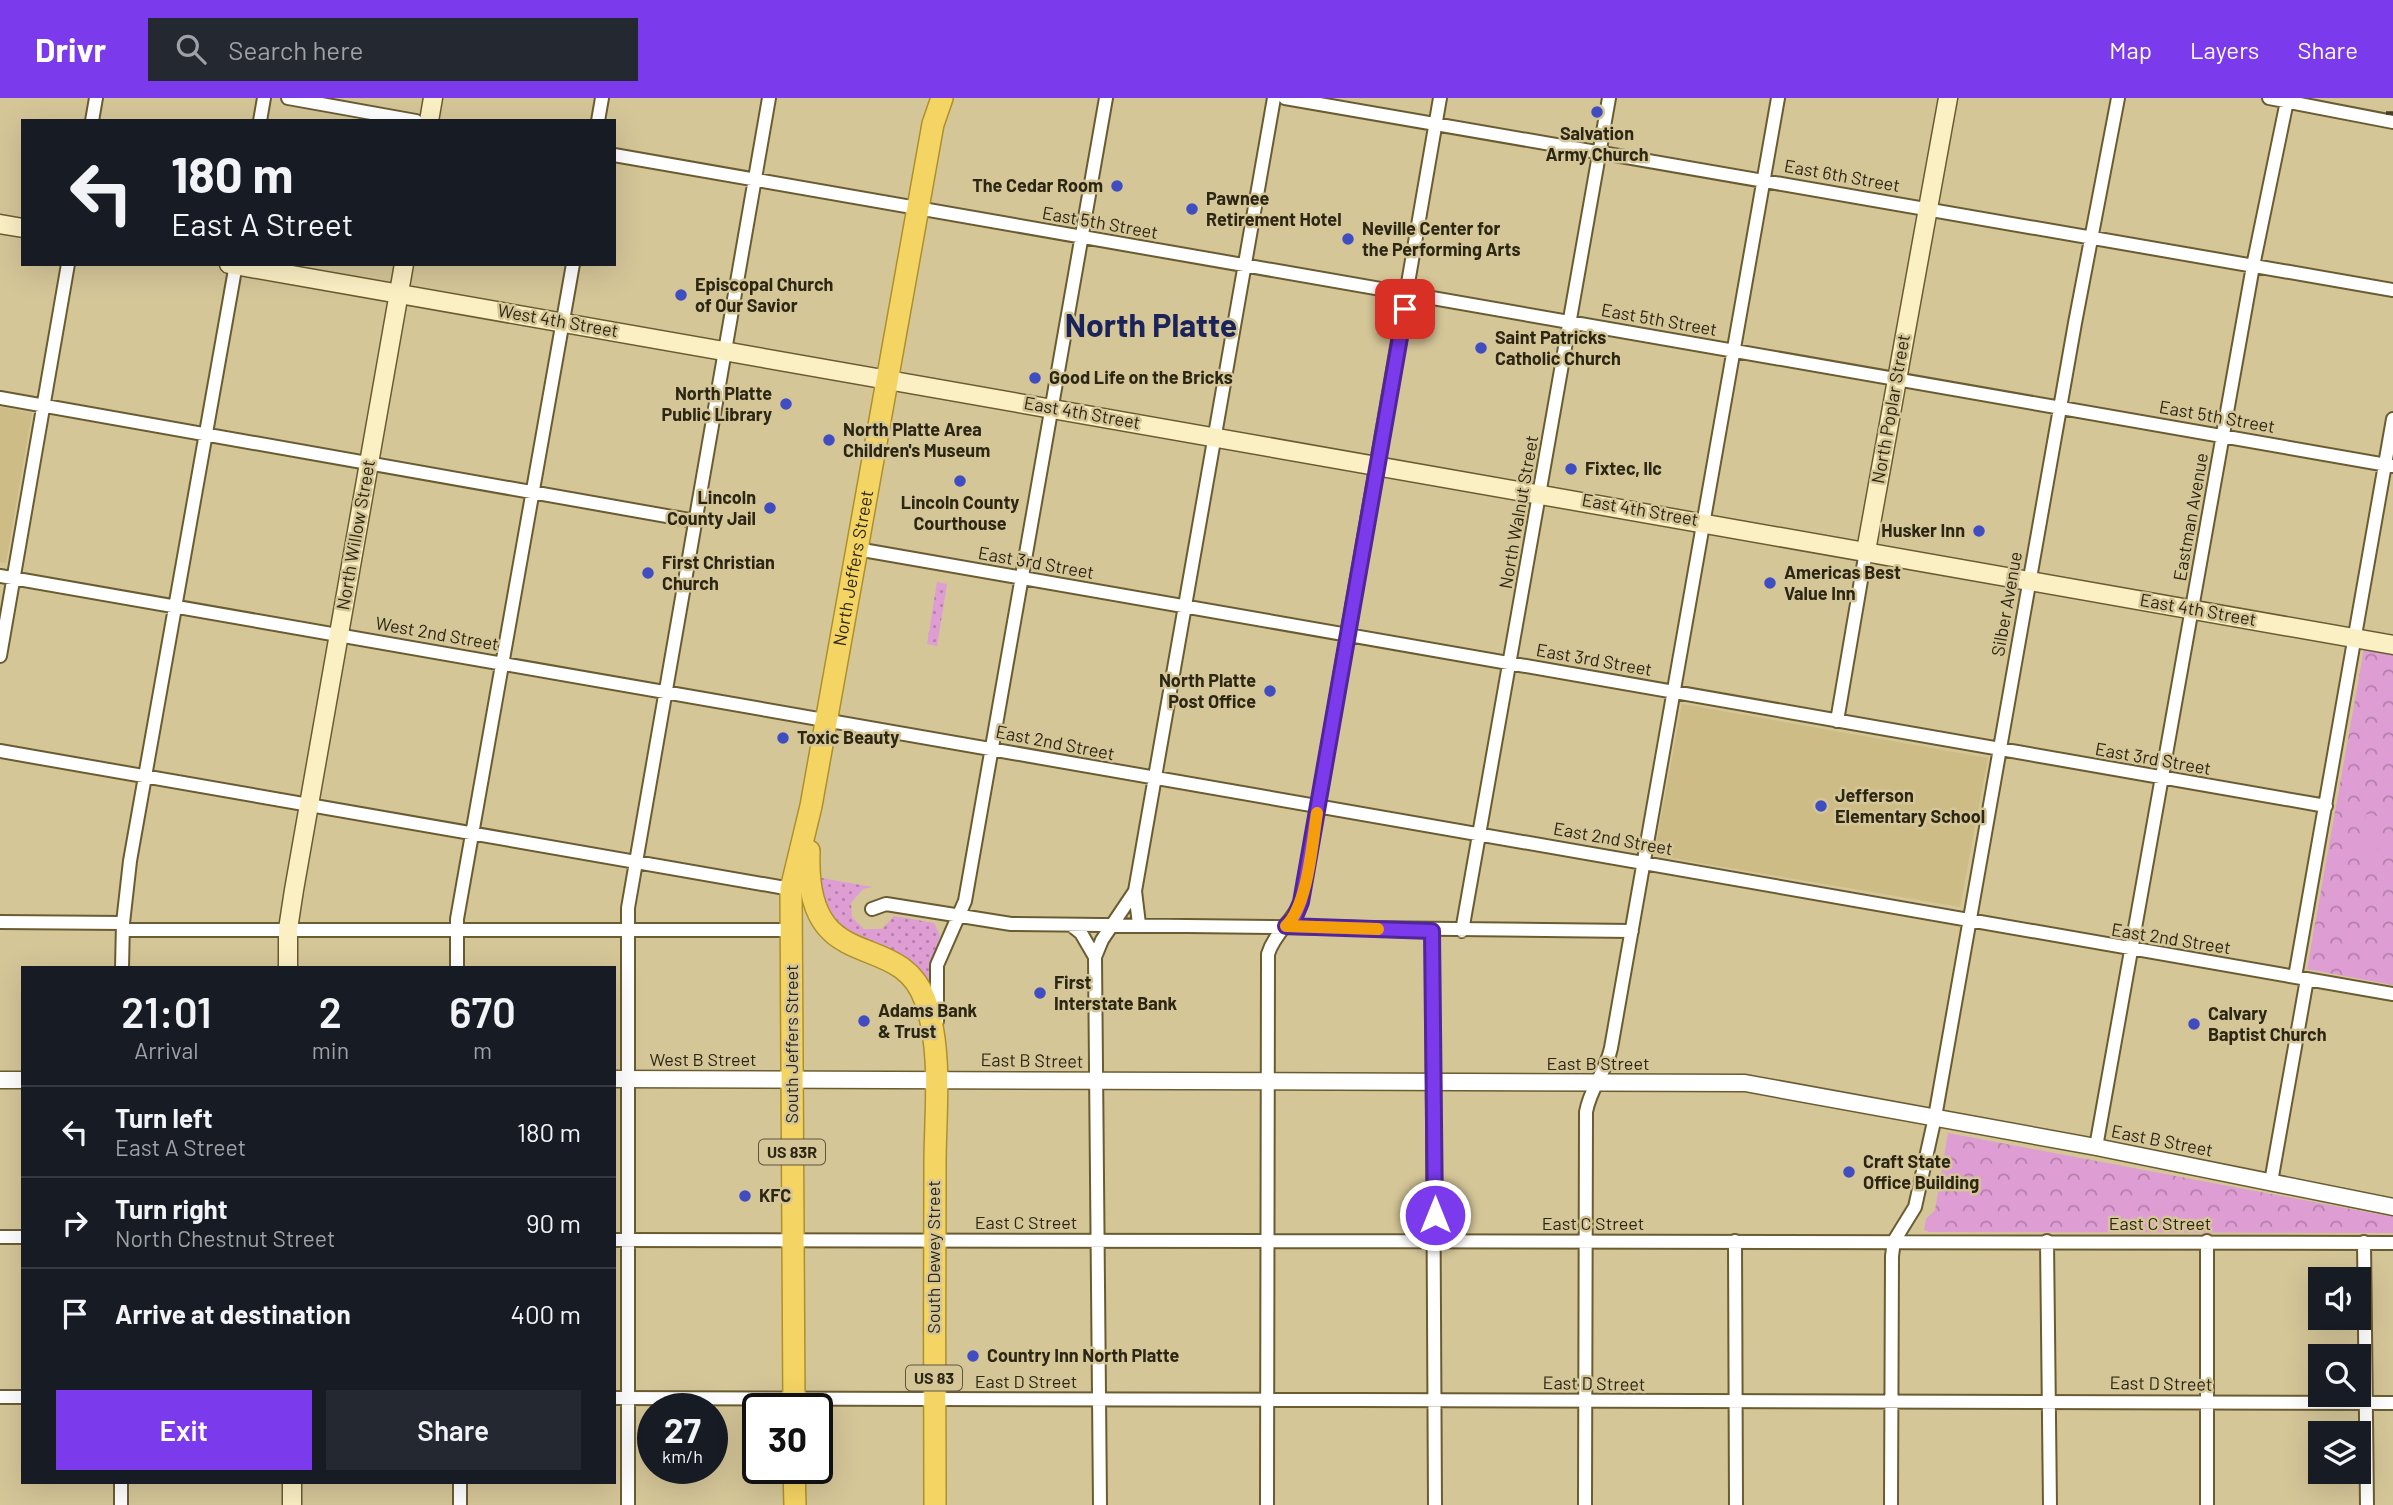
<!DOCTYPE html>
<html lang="en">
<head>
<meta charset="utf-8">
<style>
  :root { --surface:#171b24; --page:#242831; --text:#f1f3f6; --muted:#9ea1a6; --line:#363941; --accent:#7c3aed }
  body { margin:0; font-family:Barlow,sans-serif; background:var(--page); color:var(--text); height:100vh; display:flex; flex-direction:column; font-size:26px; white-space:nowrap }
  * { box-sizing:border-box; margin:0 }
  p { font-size:23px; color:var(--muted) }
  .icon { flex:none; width:38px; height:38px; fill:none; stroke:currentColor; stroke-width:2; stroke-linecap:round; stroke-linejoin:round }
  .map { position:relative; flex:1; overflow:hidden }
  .side { position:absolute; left:21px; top:868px; width:595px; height:518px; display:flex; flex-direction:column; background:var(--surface); border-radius:0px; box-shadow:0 7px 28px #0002 }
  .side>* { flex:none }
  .banner { position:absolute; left:21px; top:21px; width:595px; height:147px; border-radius:0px; box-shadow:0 7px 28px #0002; background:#171b24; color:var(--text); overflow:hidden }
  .buttons { position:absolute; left:2308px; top:1169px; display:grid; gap:14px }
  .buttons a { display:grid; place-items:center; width:63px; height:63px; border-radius:0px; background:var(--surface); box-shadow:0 7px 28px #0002; font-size:35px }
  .speed { position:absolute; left:637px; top:1295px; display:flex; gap:14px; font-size:35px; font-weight:700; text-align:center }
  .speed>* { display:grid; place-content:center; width:91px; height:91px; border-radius:50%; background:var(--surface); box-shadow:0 7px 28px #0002; line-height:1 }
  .speed small { font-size:18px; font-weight:400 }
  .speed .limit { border:4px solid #111; border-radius:10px; background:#fff; color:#111 }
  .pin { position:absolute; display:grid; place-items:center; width:60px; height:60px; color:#fff; margin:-30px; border-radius:14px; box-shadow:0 4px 10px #0006 }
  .me { position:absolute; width:77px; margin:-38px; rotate:0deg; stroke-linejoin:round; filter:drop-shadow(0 0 5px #0008) }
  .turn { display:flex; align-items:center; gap:24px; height:147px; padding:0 35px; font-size:32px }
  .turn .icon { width:91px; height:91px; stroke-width:2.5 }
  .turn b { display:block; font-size:49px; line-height:60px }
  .eta { display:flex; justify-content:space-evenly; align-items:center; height:119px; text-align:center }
  .eta b { font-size:42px; font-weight:600; line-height:49px }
  .cta { display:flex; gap:14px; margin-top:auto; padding:14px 35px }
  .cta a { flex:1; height:80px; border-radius:0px; background:var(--accent); color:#fff; font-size:28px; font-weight:600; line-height:80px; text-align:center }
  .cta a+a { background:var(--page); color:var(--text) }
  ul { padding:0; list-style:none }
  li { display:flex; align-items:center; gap:21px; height:91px; padding:0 35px; border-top:2px solid var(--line) }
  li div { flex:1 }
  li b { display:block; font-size:26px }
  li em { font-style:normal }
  header { display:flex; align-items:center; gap:42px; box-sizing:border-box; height:98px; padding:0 35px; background:var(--accent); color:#fff }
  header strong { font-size:33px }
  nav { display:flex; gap:38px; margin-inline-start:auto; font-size:24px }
  .search { width:490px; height:63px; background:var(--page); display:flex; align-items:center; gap:18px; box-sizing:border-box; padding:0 24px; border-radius:0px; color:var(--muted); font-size:26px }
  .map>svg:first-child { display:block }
  .built { fill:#cdbc86 }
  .grass { fill:url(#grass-dots) }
  .park { fill:url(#park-crowns) }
  .garden { fill:#de9dd3 }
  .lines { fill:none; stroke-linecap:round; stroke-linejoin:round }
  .minor-casing { stroke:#6a5c31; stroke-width:16 }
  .tertiary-casing { stroke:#6a5c31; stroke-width:19 }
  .secondary-casing { stroke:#6a5c31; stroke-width:21 }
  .trunk-casing { stroke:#ac902d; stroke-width:24 }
  .minor { stroke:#fff; stroke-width:12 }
  .tertiary { stroke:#fff; stroke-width:16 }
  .secondary { stroke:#fbefc4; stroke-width:18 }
  .trunk { stroke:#f4d462; stroke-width:21 }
  .rail { stroke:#443d27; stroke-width:3.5; stroke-dasharray:12 12; stroke-linecap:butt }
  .route-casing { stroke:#51269a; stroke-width:18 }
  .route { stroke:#7c3aed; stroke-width:12 }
  .slow { stroke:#f59e0b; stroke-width:12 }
  .poi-dot { fill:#404dc1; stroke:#d5c698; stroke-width:2.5 }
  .labels { text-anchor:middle; stroke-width:5; stroke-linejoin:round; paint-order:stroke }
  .shield { fill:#d5c698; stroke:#5f563c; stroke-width:2 }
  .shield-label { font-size:16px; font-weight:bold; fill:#2c2614 }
  .poi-label { font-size:18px; font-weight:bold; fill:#2c2614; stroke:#d5c698; text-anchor:start }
  .street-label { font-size:18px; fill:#2c2614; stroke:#d5c698 }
  .town-label { font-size:32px; font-weight:bold; fill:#1b235b; stroke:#d5c698 }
</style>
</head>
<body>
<header>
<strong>Drivr</strong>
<div class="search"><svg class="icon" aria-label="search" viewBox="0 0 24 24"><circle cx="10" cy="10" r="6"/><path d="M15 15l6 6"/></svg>Search here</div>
<nav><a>Map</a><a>Layers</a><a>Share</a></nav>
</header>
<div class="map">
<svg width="2393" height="1407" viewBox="0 0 2393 1407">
  <defs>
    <pattern id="grass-dots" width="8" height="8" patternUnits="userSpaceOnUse" patternTransform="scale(1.75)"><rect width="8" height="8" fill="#de9dd3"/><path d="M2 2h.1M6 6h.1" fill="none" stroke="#b480aa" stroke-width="1.8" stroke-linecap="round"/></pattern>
    <pattern id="park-crowns" width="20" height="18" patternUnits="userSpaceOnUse" patternTransform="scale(1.75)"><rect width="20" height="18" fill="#de9dd3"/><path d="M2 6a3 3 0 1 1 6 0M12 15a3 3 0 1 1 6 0" fill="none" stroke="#b480aa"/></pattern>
  </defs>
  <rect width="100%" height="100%" fill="#d5c698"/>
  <path class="built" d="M0,309L32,315L6,465L0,464Z
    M1682,606L1988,660L1960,809L1654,757Z"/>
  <path class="grass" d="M937,484L947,486L937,548L927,546Z
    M817,779L872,789L863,791L851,805L852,819L864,831H882L894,818L934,825L940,837L931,866L929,887C922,877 914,866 904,859C876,839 839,842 824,806C820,798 819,788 817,779Z"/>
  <path class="park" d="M2364,551L2393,556V887L2307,871Z
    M1948,1035L2393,1119V1135L1929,1134L1924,1132L1926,1121L1935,1112Z"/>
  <path class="garden" d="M2366,716L2383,719L2376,756L2359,753Z"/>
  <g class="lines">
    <g class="minor-casing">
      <path id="minor" d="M288,0L416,23
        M1285,0L2393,192
        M2269,0L2393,24
        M92,23L96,0
        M260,23L264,0
        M598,23L602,0
        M614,57L2393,368
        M0,300L695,423
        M857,451L2326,708
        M0,478L2393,896
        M0,558L68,166
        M1837,623L1866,453
        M0,653L791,791
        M1135,793L1139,826
        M872,811L886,806L1011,826L1632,833
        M0,824L123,825
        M1071,827L1081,835L1095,859
        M123,832H791
        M1432,833L1435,1407
        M1462,833L1609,0
        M122,870L123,825L130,763L236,166
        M457,870V821L573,166
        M2295,879L2393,321
        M937,923V867L965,803L1106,0
        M2096,1049L2253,168L2287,3
        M2271,1084L2307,881
        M0,1139H23
        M614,1142L2393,1145
        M1735,1143L1736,1407
        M2047,1143L2050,1407
        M2207,1143V1407
        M2364,1144L2367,1407
        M0,1299H23
        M614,1300L2393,1305
        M121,1384V1407
        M460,1384V1407
        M628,1407V810L769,0
        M1100,1407L1095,859L1102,842L1135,793L1274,0
        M1267,1407L1268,856C1274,836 1292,824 1301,804L1440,0
        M1585,1407L1586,1014C1590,990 1606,974 1611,950L1778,0
        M1891,1407L1892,1158L1894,1143L1915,1109L1935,1019L2075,225L2118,0"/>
    </g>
    <g class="tertiary-casing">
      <path id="tertiary" d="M614,981L1745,985L2096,1049L2393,1109
        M0,982H23"/>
    </g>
    <g class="secondary-casing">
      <path id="secondary" d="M429,23L433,0
        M0,126L23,130
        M229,166L2393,547
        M1866,453L1948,0
        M288,870V831L294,792L404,166
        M292,1384V1407"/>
    </g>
    <g class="trunk-casing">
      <g id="trunk">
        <path d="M809,753C804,883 899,828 925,902C943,952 935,1015 935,1066C935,1180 934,1293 935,1407"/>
        <path id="s1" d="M794,1311L791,791L811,708L933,26L942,0"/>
        <path d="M794,1370L795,1407"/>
      </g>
    </g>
    <use href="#minor" class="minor"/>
    <use href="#tertiary" class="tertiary"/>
    <use href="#secondary" class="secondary"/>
    <use href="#trunk" class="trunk"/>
    <path class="rail" d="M2386,15H2393"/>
  </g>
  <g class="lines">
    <g class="route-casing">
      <path id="route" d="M1405,211L1301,804L1294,821L1286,828L1432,833L1435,1117"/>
    </g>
    <use href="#route" class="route"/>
    <path class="slow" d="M1317,715C1312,746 1308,807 1286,828L1378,831"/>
  </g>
  <g class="poi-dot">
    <circle cx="1597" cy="14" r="7"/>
    <circle cx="1117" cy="88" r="7"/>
    <circle cx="1192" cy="111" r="7"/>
    <circle cx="1348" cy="141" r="7"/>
    <circle cx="681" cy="197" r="7"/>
    <circle cx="1481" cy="250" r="7"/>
    <circle cx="1035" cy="280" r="7"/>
    <circle cx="786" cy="306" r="7"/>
    <circle cx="829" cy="342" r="7"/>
    <circle cx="1571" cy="371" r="7"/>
    <circle cx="960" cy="383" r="7"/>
    <circle cx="770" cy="410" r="7"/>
    <circle cx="1979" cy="433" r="7"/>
    <circle cx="648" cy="475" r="7"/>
    <circle cx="1770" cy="485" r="7"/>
    <circle cx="1270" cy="593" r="7"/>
    <circle cx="783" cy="640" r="7"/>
    <circle cx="1821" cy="708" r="7"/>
    <circle cx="1040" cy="895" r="7"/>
    <circle cx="864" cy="923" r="7"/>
    <circle cx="2194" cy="926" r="7"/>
    <circle cx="1849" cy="1074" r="7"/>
    <circle cx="745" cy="1098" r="7"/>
    <circle cx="973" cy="1258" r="7"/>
  </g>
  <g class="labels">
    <g class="shield">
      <rect x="759" y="1041.5" width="66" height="25" rx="5"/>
      <rect x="906" y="1267.5" width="56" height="25" rx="5"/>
    </g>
    <g class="shield-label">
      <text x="792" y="1060">US 83R</text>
      <text x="934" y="1286">US 83</text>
    </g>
    <g class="poi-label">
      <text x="1597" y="42" text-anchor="middle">Salvation<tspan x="1597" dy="21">Army Church</tspan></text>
      <text x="1103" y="94" text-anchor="end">The Cedar Room</text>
      <text x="1206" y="107">Pawnee<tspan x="1206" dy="21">Retirement Hotel</tspan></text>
      <text x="1362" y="137">Neville Center for<tspan x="1362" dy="21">the Performing Arts</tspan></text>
      <text x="695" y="193">Episcopal Church<tspan x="695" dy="21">of Our Savior</tspan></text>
      <text x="1495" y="246">Saint Patricks<tspan x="1495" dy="21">Catholic Church</tspan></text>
      <text x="1049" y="286">Good Life on the Bricks</text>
      <text x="772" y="302" text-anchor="end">North Platte<tspan x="772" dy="21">Public Library</tspan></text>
      <text x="843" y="338">North Platte Area<tspan x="843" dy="21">Children's Museum</tspan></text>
      <text x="1585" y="377">Fixtec, llc</text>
      <text x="756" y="406" text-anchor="end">Lincoln<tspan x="756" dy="21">County Jail</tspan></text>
      <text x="960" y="411" text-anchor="middle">Lincoln County<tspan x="960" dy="21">Courthouse</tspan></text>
      <text x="1965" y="439" text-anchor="end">Husker Inn</text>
      <text x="662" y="471">First Christian<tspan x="662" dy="21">Church</tspan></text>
      <text x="1784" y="481">Americas Best<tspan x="1784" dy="21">Value Inn</tspan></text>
      <text x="1256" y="589" text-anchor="end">North Platte<tspan x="1256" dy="21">Post Office</tspan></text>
      <text x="797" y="646">Toxic Beauty</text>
      <text x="1835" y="704">Jefferson<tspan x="1835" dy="21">Elementary School</tspan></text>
      <text x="1054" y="891">First<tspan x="1054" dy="21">Interstate Bank</tspan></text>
      <text x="878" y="919">Adams Bank<tspan x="878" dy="21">&amp; Trust</tspan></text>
      <text x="2208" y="922">Calvary<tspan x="2208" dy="21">Baptist Church</tspan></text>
      <text x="1863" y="1070">Craft State<tspan x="1863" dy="21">Office Building</tspan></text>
      <text x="759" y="1104">KFC</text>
      <text x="987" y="1264">Country Inn North Platte</text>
    </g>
    <g class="street-label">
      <text transform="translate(1842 78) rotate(10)" y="6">East 6th Street</text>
      <text transform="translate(1100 125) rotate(10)" y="6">East 5th Street</text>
      <text transform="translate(1659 222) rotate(10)" y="6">East 5th Street</text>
      <text transform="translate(558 223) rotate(10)" y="6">West 4th Street</text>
      <text transform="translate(1891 311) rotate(-80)" y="6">North Poplar Street</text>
      <text transform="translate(1082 315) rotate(10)" y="6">East 4th Street</text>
      <text transform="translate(2217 319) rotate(10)" y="6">East 5th Street</text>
      <text transform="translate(1640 412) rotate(10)" y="6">East 4th Street</text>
      <text transform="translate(1519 414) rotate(-80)" y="6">North Walnut Street</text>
      <text transform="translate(2191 419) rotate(-80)" y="6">Eastman Avenue</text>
      <text transform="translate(356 437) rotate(-80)" y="6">North Willow Street</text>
      <text transform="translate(1036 465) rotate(10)" y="6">East 3rd Street</text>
      <text dy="6" stroke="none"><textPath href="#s1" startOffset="847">North Jeffers Street</textPath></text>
      <text transform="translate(2007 506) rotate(-80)" y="6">Silber Avenue</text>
      <text transform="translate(2198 512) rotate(10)" y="6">East 4th Street</text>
      <text transform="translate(437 536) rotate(10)" y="6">West 2nd Street</text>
      <text transform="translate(1594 562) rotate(10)" y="6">East 3rd Street</text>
      <text transform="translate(1055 645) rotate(11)" y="6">East 2nd Street</text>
      <text transform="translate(2153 661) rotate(10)" y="6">East 3rd Street</text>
      <text transform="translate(1613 741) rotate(10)" y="6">East 2nd Street</text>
      <text transform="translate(2171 841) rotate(9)" y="6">East 2nd Street</text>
      <text transform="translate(792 946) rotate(-90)" y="6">South Jeffers Street</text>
      <text x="703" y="968">West B Street</text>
      <text transform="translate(1032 963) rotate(1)" y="6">East B Street</text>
      <text x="1598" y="972">East B Street</text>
      <text transform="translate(2162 1043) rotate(11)" y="6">East B Street</text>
      <text x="1026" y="1131">East C Street</text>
      <text x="1593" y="1132">East C Street</text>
      <text x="2160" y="1132">East C Street</text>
      <text transform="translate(934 1159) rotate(-90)" y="6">South Dewey Street</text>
      <text x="1026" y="1290">East D Street</text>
      <text transform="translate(1594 1286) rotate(1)" y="6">East D Street</text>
      <text transform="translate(2161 1286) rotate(1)" y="6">East D Street</text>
    </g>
    <g class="town-label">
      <text x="1151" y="239">North Platte</text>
    </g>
  </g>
</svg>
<div class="buttons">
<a><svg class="icon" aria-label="sound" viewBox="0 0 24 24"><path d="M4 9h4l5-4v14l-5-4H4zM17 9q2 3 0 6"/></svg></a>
<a><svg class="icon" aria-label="search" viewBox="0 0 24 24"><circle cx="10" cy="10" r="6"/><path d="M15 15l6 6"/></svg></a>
<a><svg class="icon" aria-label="layers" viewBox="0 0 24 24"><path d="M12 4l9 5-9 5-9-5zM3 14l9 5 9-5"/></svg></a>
</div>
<div class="speed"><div>27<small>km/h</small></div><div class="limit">30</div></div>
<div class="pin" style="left:1405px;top:211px;background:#d93025"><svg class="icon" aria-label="arrive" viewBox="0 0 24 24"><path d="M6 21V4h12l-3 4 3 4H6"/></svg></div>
<svg class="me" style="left:1435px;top:1117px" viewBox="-20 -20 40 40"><circle r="17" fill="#7c3aed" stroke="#fff" stroke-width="3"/><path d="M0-11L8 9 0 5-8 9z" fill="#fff"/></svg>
<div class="banner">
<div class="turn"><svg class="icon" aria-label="left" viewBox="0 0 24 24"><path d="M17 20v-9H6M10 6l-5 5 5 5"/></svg><div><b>180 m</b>East A Street</div></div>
</div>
<section class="side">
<div class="eta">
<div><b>21:01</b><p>Arrival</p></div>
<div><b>2</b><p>min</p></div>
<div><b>670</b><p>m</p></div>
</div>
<ul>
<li><svg class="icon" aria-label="left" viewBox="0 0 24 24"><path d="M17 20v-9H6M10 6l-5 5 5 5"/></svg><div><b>Turn left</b><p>East A Street</p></div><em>180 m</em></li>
<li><svg class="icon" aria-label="right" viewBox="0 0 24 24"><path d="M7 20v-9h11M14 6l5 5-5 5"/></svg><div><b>Turn right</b><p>North Chestnut Street</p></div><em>90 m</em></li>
<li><svg class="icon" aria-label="arrive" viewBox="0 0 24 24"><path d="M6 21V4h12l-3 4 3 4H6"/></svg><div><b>Arrive at destination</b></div><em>400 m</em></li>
</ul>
<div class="cta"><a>Exit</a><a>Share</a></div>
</section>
</div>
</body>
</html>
